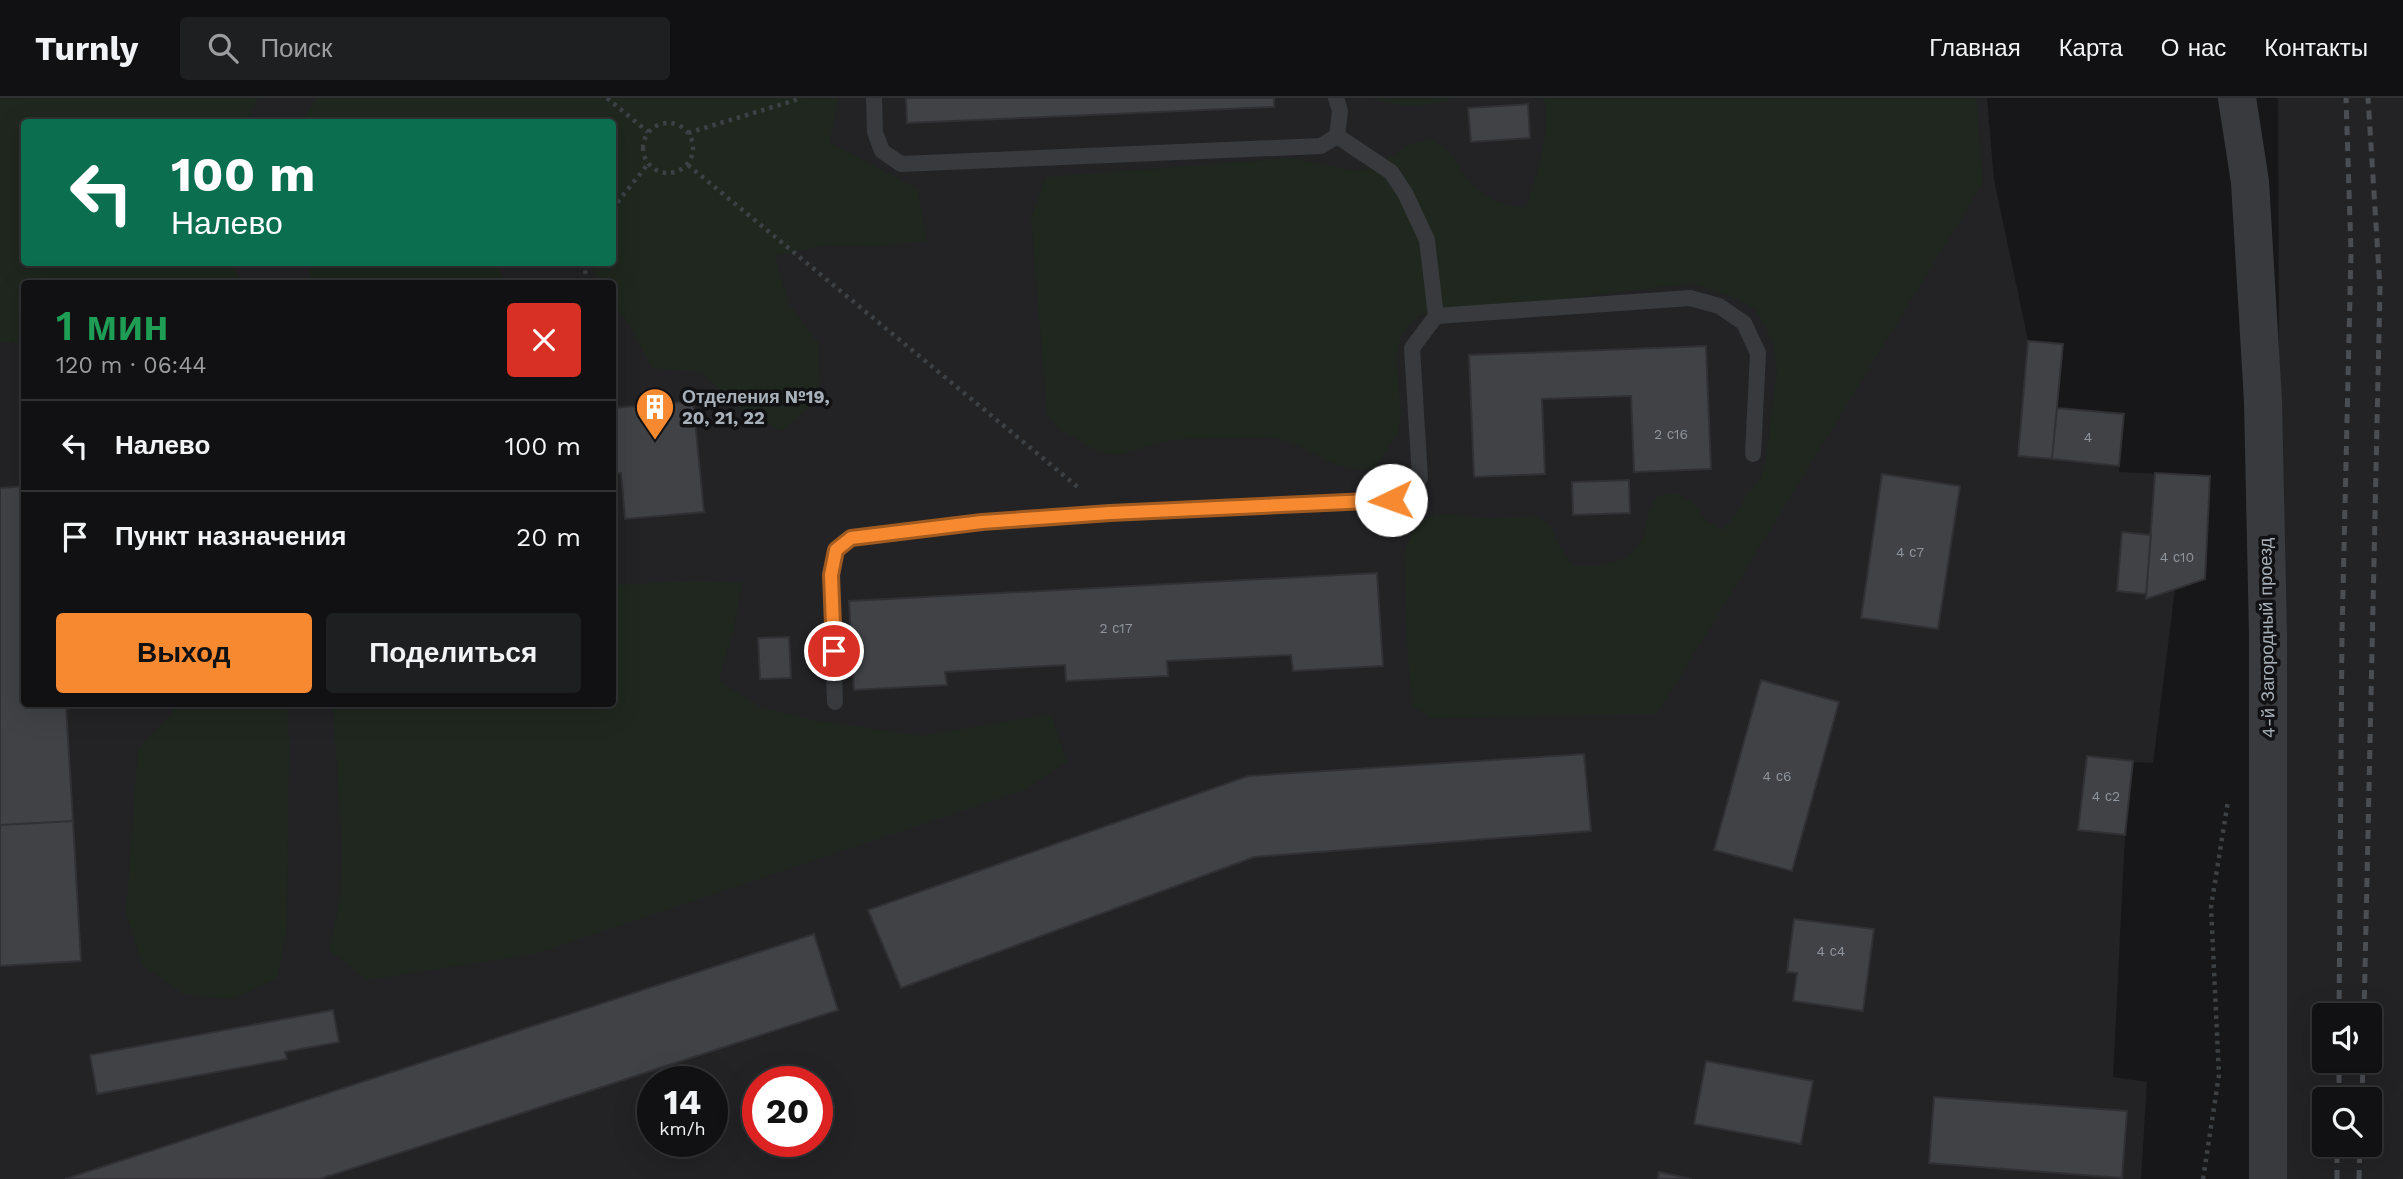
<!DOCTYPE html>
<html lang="ru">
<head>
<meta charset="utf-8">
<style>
  :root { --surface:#111113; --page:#1e1f21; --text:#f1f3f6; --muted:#9c9da0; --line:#303133; --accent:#f78a30 }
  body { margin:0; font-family:"Work Sans",sans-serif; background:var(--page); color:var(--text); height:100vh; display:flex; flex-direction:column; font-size:26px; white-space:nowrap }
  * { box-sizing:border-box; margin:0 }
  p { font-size:23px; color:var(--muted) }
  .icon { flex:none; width:38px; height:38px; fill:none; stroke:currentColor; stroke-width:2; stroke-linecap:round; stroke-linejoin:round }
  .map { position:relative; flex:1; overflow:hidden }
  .panel { position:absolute; left:21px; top:182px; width:595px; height:427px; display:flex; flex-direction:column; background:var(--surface); border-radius:7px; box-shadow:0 7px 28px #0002,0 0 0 2px var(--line) }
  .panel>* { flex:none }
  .banner { position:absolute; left:21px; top:21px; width:595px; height:147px; border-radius:7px; box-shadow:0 7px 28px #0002,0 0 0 2px var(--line); background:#0b6e4f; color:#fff; overflow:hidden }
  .buttons { position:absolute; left:2312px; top:905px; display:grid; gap:14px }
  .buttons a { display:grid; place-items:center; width:70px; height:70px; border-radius:7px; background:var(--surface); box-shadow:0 7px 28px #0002,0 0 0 2px var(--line); font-size:35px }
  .speed { position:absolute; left:637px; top:968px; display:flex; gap:14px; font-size:35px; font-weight:700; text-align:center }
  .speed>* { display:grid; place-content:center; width:91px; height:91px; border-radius:50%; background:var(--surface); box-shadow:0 7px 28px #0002,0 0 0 2px var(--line); line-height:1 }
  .speed small { font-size:18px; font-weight:400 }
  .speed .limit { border:10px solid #d22; background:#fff; color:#111 }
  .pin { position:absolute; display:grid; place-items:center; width:60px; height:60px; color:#fff; margin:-30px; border:4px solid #fff; border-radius:50%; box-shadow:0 2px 7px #0007 }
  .me { position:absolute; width:77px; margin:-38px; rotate:267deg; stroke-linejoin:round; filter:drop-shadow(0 0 5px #0008) }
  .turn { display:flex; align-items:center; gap:24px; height:147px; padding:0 35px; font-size:32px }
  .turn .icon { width:91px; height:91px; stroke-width:2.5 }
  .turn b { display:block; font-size:49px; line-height:60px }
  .round { display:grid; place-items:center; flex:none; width:74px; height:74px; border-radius:7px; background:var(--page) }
  .summary { display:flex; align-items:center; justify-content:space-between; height:119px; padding:0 35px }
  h1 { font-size:42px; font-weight:600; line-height:52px; color:#1e9e55 }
  .action { display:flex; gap:14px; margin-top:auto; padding:14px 35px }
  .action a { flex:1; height:80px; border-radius:7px; background:var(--accent); color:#111; font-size:28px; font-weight:600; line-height:80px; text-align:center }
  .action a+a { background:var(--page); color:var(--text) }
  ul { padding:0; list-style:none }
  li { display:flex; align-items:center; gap:21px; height:91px; padding:0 35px; border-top:2px solid var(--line) }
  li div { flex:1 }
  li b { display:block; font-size:26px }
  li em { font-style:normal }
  header { display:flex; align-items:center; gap:42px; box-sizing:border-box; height:98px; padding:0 35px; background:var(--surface); border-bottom:2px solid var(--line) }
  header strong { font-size:33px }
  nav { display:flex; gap:38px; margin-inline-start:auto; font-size:24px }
  .search { width:490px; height:63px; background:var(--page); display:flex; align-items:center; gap:18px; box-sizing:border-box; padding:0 24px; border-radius:7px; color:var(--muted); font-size:26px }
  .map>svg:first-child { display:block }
  .built { fill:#232326; fill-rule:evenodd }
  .green { fill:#1f271e }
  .building { fill:#414246; stroke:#313135; stroke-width:2 }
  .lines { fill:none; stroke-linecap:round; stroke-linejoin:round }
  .path { stroke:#3d4145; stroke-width:4.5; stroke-dasharray:3.5 5; stroke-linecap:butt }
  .service { stroke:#383a3e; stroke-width:16 }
  .tertiary { stroke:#383a3e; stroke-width:38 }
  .rail { stroke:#4a4e53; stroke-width:5; stroke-dasharray:9 7; stroke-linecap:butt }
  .route-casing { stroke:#a15a1f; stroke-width:18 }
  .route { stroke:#f78a30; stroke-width:12 }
  .labels { text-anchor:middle; stroke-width:7; stroke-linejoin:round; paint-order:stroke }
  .number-label { font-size:14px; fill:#8e959c }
  .poi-label { font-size:18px; font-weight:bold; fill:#a8b1b9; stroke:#121214; text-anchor:start }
  .street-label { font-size:18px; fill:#a8b1b9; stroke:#121214 }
</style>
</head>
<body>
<header>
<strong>Turnly</strong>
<div class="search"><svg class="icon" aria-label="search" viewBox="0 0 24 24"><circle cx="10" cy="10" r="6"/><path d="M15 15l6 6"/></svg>Поиск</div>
<nav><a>Главная</a><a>Карта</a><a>О нас</a><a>Контакты</a></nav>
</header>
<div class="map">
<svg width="2403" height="1081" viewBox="0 0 2403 1081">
  <rect width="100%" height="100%" fill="#171719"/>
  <path class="built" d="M0,0H1987L1994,82L2028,242L2063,246L2057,310L2124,316L2119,374L2210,378L2205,481L2175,492L2153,665L2133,664L2125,737L2113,979L2147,984L2141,1081H0ZM24,24H612V164H24ZM24,186H612V606H24ZM653,984H712V1043H653ZM758,984H817V1043H758Z
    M2278,0H2403V1081H2282ZM2324,917H2370V962H2324ZM2324,1001H2370V1046H2324Z"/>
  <path class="green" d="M0,0H258L246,24H24V164L232,165L242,185L24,186V245L0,244Z
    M316,0H839L829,44L918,91L926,143L876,148L826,147L775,158L789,206L819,246L820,300L782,333L739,310L701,274L652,270L629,227L613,204L612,186L600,185L589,165L612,164V24H303Z
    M1374,0H1456C1434,8 1395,11 1374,0Z
    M1542,0H1976L1983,85L1657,616L1430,620L1413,609L1408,564L1404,455L1412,434L1428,419L1447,416L1489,421L1534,418L1551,428L1559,448L1572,467C1599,470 1630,467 1643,439C1646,433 1646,425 1648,418C1650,411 1654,404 1657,398L1677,395L1694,405L1705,422L1723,432L1736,416L1746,398L1760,381L1766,361L1777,271L1774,249L1766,230L1755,211L1735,200L1693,185L1495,210L1440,212L1416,219L1401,238L1396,257L1401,318L1397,338L1374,371H1353L1332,365L1294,346L1274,339L1183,341L1162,344L1119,357L1099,354L1060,332L1047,316L1031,120L1046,79L1291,60L1355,73L1376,68L1410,46L1431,41C1460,56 1452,65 1471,85C1486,102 1505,108 1526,110C1537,74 1550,40 1545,3Z
    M310,165H497L505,185H309Z
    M694,483L742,485L733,534L719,582L762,610L814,622L921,638L1051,616L1067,664L1022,693L534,856L367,882L329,852L340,802L342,750L333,606H612L613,487Z
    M173,606H287L289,644L287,831L277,881L232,901L183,896L143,868L126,815L138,651L173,615Z"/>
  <path class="building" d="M906,0H1274V9L907,25Z
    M1528,6L1530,40L1471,44L1468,10Z
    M2028,243L2063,246L2052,361L2018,358Z
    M1706,248L1711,371L1634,374L1631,298L1542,301L1545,376L1474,379L1469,257Z
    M693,303L704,414L625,421L621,375L612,376V310Z
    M2057,310L2124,316L2119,368L2052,361Z
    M2155,375L2210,378L2205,481L2146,501Z
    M1882,376L1960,388L1938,531L1861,520Z
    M1629,382L1630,415L1573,417L1572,384Z
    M24,388V606H66L73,723L0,727V390Z
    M2122,434L2151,437L2146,496L2117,493Z
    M1377,475L1383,568L1293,573L1291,557L1167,563L1168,578L1066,583L1065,567L945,574L947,587L854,592L849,503Z
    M789,539L791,580L760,581L758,540Z
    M1761,582L1839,604L1792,773L1714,752Z
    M1584,656L1591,733L1254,759L901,890L868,812L1248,678Z
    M2087,658L2133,663L2125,737L2078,732Z
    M73,723L81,863L0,868V727Z
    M1794,821L1874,831L1863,913L1793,903L1797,875L1787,874Z
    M814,836L838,912L320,1081H65Z
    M333,912L339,944L285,954L287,961L97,996L90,957Z
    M1706,963L1813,983L1801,1046L1694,1026Z
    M1934,999L2127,1013L2122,1080L1929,1065Z
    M1659,1074L1692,1081H1658Z"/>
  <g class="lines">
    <path class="path" d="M607,0L648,34
      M643 50a25 25 0 1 1 50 0a25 25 0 1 1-50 0Z
      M688,35L802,0
      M688,67L1079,390
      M612,111L648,66
      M584,164L587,186
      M2203,1081L2219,977L2211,809L2228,703"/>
    <path class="service" d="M874,0L875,34L882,53L901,66L1321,48L1337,38L1340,13L1336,0
      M1436,218L1690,200L1719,208L1744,225L1758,255L1753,356
      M835,604L831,477L836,452L851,440L982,424L1110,415L1391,402L1420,380L1412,250L1436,218L1427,142L1405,95L1391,74L1337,38"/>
    <path class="tertiary" d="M2237,0L2250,84L2263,303L2268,538V1081"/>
    <path class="rail" d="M2339,917L2342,535L2351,154L2346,0
      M2364,917L2380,190L2368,0
      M2339,1001V962
      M2362,1001L2363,962
      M2337,1081V1046
      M2359,1081L2360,1046"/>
  </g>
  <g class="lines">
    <g class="route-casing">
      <path id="route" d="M834,553L831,477L836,452L851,440L982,424L1110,415L1391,402"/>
    </g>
    <use href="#route" class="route"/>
  </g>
  <defs>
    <g id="building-pin" transform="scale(2.0125)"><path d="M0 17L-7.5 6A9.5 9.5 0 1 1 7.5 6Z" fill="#f78a30" stroke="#121214"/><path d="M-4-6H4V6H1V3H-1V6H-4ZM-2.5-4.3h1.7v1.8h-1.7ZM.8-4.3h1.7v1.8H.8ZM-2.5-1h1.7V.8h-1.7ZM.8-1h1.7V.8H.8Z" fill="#fff"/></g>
  </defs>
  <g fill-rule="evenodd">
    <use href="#building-pin" x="655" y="309"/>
  </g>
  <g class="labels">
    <g class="number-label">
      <text x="1671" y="341">2 с16</text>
      <text x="2088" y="344">4</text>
      <text x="1910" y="459">4 с7</text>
      <text x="2177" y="464">4 с10</text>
      <text x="1116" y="535">2 с17</text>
      <text x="1777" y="683">4 с6</text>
      <text x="2106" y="703">4 с2</text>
      <text x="1831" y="858">4 с4</text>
    </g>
    <g class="poi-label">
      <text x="682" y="305">Отделения №19,<tspan x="682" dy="21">20, 21, 22</tspan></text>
    </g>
    <g class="street-label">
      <text transform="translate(2267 540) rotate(-91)" y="6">4-й Загородный проезд</text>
    </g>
  </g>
</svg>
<div class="buttons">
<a><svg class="icon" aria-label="sound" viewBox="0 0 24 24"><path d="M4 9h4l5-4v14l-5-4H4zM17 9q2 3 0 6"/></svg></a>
<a><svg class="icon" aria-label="search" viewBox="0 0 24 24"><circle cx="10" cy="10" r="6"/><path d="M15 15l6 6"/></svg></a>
</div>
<div class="speed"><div>14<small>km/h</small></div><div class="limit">20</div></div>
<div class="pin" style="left:834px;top:553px;background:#d93025"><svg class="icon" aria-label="arrive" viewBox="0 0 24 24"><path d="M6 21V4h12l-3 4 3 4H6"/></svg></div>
<svg class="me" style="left:1391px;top:402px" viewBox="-20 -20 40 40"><circle r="19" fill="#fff"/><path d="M0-13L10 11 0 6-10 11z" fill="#f78a30"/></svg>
<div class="banner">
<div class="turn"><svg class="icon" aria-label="left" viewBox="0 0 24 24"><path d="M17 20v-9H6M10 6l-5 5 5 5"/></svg><div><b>100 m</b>Налево</div></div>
</div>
<section class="panel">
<div class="summary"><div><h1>1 мин</h1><p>120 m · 06:44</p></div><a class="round" style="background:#d93025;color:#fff"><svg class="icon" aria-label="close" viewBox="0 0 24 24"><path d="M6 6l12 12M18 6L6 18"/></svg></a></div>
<ul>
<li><svg class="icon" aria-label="left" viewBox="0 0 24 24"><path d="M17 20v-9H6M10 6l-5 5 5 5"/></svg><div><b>Налево</b></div><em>100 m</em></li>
<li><svg class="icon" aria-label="arrive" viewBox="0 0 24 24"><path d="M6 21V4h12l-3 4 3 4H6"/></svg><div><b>Пункт назначения</b></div><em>20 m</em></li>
</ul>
<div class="action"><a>Выход</a><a>Поделиться</a></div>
</section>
</div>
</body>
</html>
